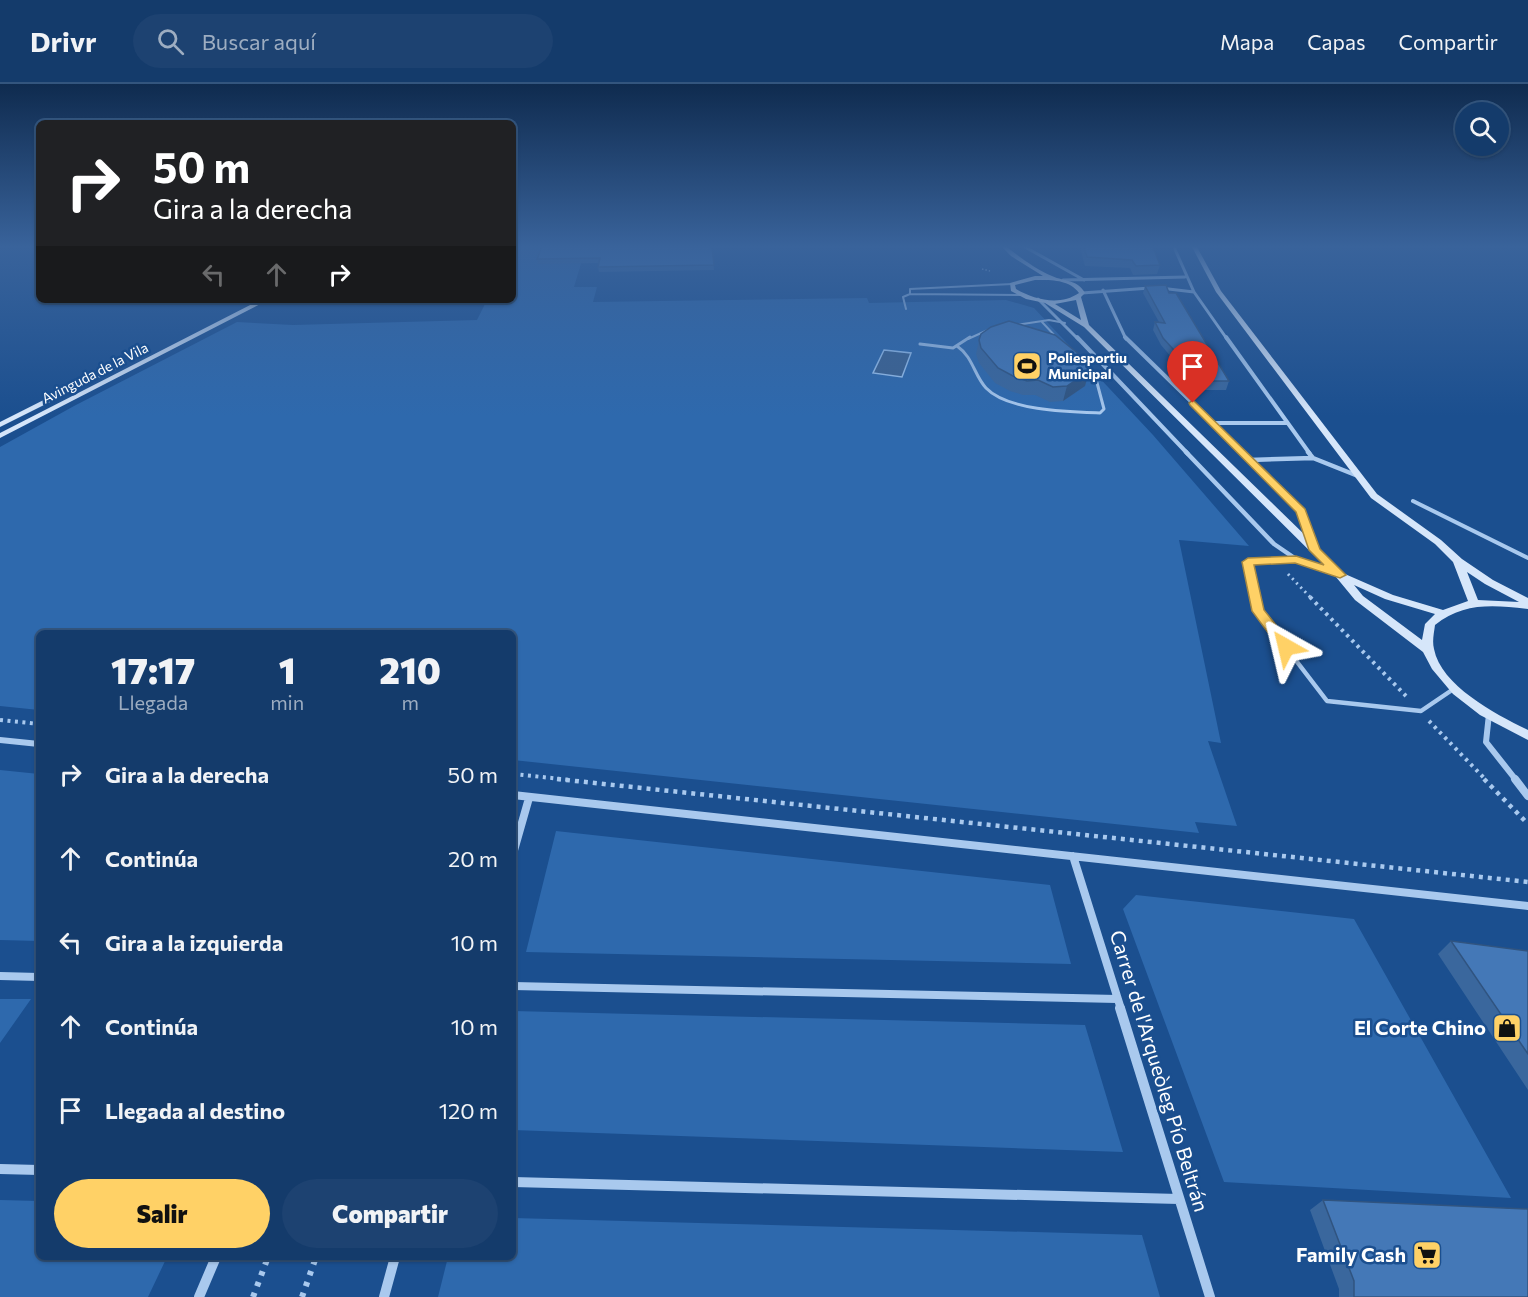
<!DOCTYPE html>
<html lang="es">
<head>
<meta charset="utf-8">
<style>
  :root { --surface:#143b6b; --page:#1d4271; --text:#f1f3f6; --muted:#9dadc1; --line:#33557e; --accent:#ffd166 }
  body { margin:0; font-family:Commissioner,sans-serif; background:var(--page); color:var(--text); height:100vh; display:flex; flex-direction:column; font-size:22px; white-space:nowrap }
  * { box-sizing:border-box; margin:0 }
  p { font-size:20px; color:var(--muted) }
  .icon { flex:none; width:33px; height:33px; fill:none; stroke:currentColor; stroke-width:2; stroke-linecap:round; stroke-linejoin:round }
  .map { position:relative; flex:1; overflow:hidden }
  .details { position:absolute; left:36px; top:546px; width:480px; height:630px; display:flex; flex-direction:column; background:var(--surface); border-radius:9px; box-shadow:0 2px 4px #0004,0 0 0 2px var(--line) }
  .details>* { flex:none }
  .banner { position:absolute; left:36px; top:36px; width:480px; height:183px; border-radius:9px; box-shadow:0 2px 4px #0004,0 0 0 2px var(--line); background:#202124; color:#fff; overflow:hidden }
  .fabs { position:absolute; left:1455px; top:18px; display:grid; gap:12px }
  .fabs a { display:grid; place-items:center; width:54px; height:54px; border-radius:50%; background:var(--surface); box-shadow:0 2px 4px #0004,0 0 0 2px var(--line); font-size:30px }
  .pin { position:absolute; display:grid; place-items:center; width:51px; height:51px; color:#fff; margin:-62px -26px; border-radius:50% 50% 50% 0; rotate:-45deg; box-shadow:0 0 6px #0007 }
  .pin .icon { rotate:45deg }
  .me { position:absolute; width:66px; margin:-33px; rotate:323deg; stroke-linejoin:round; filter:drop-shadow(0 0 4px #0008) }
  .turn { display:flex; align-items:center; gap:21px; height:126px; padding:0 18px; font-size:27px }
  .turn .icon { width:78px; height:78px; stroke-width:2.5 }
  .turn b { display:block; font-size:42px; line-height:51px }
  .lanes { display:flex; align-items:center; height:57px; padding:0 18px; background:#0003; justify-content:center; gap:30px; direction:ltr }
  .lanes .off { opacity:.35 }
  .eta { display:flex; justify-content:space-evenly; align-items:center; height:102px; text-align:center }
  .eta b { font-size:36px; font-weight:800; line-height:42px }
  .button { display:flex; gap:12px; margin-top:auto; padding:12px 18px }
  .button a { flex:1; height:69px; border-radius:36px; background:var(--accent); color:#111; font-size:24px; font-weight:800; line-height:69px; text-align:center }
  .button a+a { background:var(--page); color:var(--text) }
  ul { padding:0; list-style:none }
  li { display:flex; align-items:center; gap:18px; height:84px; padding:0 18px }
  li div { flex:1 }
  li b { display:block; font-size:22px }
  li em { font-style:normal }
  header { display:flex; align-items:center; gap:36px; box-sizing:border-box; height:84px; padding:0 30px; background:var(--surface); border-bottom:2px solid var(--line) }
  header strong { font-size:28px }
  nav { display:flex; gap:33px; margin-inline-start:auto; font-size:21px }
  .search { width:420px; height:54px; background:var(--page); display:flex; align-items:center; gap:15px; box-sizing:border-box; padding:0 21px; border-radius:33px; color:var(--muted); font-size:22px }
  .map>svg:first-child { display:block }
  .green { fill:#2e69ad }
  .water { fill:#3c6290; stroke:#9cc4f0; stroke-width:1.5 }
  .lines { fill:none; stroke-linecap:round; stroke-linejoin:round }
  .path-far4 { stroke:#a9c9ee; stroke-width:1.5; stroke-dasharray:1.5 2; stroke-linecap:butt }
  .path-far3 { stroke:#a9c9ee; stroke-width:3; stroke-dasharray:2 4; stroke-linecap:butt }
  .path-far2 { stroke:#a9c9ee; stroke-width:4; stroke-dasharray:3 4.5; stroke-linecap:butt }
  .path-far1 { stroke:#a9c9ee; stroke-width:4.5; stroke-dasharray:4 5; stroke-linecap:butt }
  .path { stroke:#a9c9ee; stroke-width:6; stroke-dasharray:4.5 7; stroke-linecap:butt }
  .lane-far3 { stroke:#a9c9ee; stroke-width:2 }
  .lane-far2 { stroke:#a9c9ee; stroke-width:3 }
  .lane-far1 { stroke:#a9c9ee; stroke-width:4 }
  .lane { stroke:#a9c9ee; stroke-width:4.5 }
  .street-far5 { stroke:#a9c9ee; stroke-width:3 }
  .street-far4 { stroke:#a9c9ee; stroke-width:4 }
  .street-far3 { stroke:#a9c9ee; stroke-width:4.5 }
  .street-far2 { stroke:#a9c9ee; stroke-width:6 }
  .street-far1 { stroke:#a9c9ee; stroke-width:8 }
  .street { stroke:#a9c9ee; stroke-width:10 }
  .secondary { fill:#d6e6fa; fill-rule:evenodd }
  .wall { fill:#3a679d }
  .shaded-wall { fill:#305480 }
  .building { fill:#4478b7; stroke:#305480; stroke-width:1.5 }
  .route { fill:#ffd166; stroke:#a68842; stroke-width:1.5 }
  .labels { text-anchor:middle; stroke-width:5; stroke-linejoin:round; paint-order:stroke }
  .far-poi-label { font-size:14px; font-weight:bold; fill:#fff; stroke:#1b4f8f; text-anchor:start }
  .far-street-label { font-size:14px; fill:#fff; stroke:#1b4f8f }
  .near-poi-label { font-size:20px; font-weight:bold; fill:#fff; stroke:#1b4f8f; text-anchor:end }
  .near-street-label { font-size:20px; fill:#fff; stroke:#1b4f8f }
</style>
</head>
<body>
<header>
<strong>Drivr</strong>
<div class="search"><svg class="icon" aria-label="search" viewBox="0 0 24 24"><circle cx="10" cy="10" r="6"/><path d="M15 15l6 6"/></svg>Buscar aquí</div>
<nav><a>Mapa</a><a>Capas</a><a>Compartir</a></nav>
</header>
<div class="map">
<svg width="1528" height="1213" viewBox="0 0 1528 1213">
  <rect width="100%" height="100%" fill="#1b4f8f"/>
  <path class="green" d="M586,163L574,203H597L593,218L867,214L869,219L1006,216L1034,224L1153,351L1249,462L1179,456L1221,659L1208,657L1237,742L1195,738L1199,749L513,676V549H39V626L0,622V363L74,322L237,238L293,241L477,236L487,216H513V164Z
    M0,686L39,690V857L0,856Z
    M556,747L1050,801L1071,880L526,868Z
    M1136,811L1354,835L1511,1114L1224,1098L1123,825Z
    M0,915H31L0,959Z
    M513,927L1085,941L1123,1068L513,1046Z
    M0,1116L39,1117V1173H167L148,1213H0Z
    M513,1134L1142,1151L1160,1213H438L448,1173H513Z"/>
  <path class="water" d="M884,266L911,269L902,293L873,289Z"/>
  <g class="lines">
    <path class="path-far4" d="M982,185L990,187"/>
    <path class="path-far3" d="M1288,490L1311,514"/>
    <path class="path-far2" d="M1310,513L1406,612
      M0,636L39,640
      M1429,637L1486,696
      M513,690L571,696"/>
    <path class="path-far1" d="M557,695L1528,798
      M1484,695L1528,740"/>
    <path class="path" d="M253,1213L268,1173
      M302,1213L316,1173"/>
    <path class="lane-far3" d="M910,210V205L1012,200
      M906,225L903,213L910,210L1021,211
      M1042,238L1057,254
      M1016,241L1049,236L1065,239
      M968,255L990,245"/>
    <path class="lane-far2" d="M920,260L953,264L970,253
      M957,262C973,273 974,291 986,304C1008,327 1070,328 1100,329L1104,325L1096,295L1085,284"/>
    <path class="lane-far1" d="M1413,417L1528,474
      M1255,514L1248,478L1296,475"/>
    <path class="lane" d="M1255,513L1258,527L1327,617L1421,627L1455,604"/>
    <path class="street-far5" d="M1025,163L1084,196
      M1174,163L1194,208L1227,255
      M1063,196L1185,193
      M1160,204L1194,208
      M1103,206L1126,255
      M1082,209L1150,204
      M1038,215L1078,255"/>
    <path class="street-far4" d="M1077,253L1188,370
      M1125,253L1245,370
      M1226,253L1310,370
      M1215,339H1286"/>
    <path class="street-far3" d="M1186,368L1274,460L1296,475L1337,490
      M1243,368L1301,427L1314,464
      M1308,368L1313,374
      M1250,376L1313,374L1358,392"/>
    <path class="street-far2" d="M1489,630L1486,658L1516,696
      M0,656L39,660"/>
    <path class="street-far1" d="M1515,695L1528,712
      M513,711L1528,822
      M513,770L529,714
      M1073,772L1121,925
      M0,892L39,893
      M513,902L1117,915"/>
    <path class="street" d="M1120,924L1210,1213
      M0,1085L39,1086
      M513,1098L1179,1115
      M199,1213L216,1173
      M384,1213L395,1173"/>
    <path class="secondary" d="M1002,163H1007C1018,172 1038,187 1052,192C1065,198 1077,195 1085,209L1081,213L1089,241L1345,490L1393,511L1443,526L1468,517L1453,478L1435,460L1371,414L1216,208L1192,163H1197L1221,207L1377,410L1441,456L1462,475L1493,496L1528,514V525C1494,521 1463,518 1435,541C1434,549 1432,557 1434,565C1441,602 1497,631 1528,646V656L1480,631L1453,610L1432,585L1423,568L1355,516L1336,493L1084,243L1045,219L1026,215L1011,207L1010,199L1035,192H1043L1011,172ZM1035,196C1050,196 1069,195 1079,209C1060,222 1035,216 1016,205L1015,201ZM1076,216L1081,236L1055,220ZM1467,488L1485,500L1519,518L1478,516ZM1354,501L1385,515L1435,530L1425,540L1422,556L1363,512Z
      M260,216H268L0,354V349Z
      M117,279L124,281L0,343V338Z"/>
  </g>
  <path class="wall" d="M712,163L714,186L599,188L598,183L599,179L538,180L537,175Z
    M1059,163H1153L1160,181L1157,190L1133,191L1130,184L1085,182L1080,163Z
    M1145,202L1169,209L1229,297L1226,306H1199L1161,261L1153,246L1155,238H1159L1143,209Z
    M979,256L1089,287L1085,302L1063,317L1050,318L1035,311H1023L1010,307L995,299L979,279L976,270Z
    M1451,857L1528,867V1006L1438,870Z
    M1323,1116L1528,1213H1339V1205L1310,1126Z"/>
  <path class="shaded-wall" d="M1089,287L1085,302L1063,317L1067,302Z"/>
  <path class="building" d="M542,163H712L714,181L598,183L600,174L537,175Z
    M1084,163H1153L1160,181L1136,182L1132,176L1087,173Z
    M1166,201L1169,209H1176L1229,297H1202L1163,254L1155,238L1165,239L1145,202Z
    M1009,237L1055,251L1080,271L1089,287L1067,302L1053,303L1038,296L1027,297L1013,292L998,284L981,264L979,256L981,250L991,243Z
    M1451,857L1528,867V970Z
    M1323,1116L1528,1125V1213H1354V1197Z"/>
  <linearGradient id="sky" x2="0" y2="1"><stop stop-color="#0f2b4f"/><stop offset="0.49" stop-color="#39639b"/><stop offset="1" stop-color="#39639b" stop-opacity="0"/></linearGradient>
  <rect width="1528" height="332" fill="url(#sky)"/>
  <path class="route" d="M1193,316L1305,425L1320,465L1346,491L1340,494L1295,479L1254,481L1264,526L1291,560V566H1281L1252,527L1242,478L1248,474L1296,472L1324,481L1309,466L1296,428L1190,321L1189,319Z"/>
  <defs>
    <g id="stadium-square" transform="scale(1.5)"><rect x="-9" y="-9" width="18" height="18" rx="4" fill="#ffd166" stroke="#1b4f8f"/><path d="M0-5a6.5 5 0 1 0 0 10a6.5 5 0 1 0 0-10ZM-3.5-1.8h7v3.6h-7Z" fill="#111"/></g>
    <g id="shop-square" transform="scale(1.5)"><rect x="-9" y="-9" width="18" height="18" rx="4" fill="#ffd166" stroke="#1b4f8f"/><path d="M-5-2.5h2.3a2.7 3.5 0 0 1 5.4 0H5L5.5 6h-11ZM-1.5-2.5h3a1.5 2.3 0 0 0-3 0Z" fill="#111"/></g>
    <g id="supermarket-square" transform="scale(1.5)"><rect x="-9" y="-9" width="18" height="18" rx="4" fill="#ffd166" stroke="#1b4f8f"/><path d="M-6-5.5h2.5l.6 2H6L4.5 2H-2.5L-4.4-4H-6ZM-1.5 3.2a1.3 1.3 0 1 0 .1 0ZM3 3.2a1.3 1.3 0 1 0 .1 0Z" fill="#111"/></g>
  </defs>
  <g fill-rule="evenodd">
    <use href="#stadium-square" x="1027" y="282"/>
    <use href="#shop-square" x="1507" y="944"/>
    <use href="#supermarket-square" x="1427" y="1171"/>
  </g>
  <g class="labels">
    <g class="far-poi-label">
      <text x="1048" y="279">Poliesportiu<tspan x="1048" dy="16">Municipal</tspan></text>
    </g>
    <g class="far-street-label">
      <text transform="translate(95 289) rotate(-27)" y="5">Avinguda de la Vila</text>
    </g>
    <g class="near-poi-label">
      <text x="1486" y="951">El Corte Chino</text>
      <text x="1406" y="1178">Family Cash</text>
    </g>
    <g class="near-street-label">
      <text transform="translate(1159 987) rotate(73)" y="7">Carrer de l'Arqueòleg Pío Beltrán</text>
    </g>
  </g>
</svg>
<div class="fabs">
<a><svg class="icon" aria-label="search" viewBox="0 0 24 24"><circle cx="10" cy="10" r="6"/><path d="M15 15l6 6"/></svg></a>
</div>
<div class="pin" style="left:1193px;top:319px;background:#d93025"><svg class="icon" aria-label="arrive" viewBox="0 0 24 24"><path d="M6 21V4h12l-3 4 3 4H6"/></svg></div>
<svg class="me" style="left:1286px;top:563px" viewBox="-20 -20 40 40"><path d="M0-17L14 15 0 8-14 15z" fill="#ffd166" stroke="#fff" stroke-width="4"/></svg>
<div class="banner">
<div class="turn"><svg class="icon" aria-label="right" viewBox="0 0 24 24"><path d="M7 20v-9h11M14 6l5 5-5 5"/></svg><div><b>50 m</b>Gira a la derecha</div></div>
<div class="lanes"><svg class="icon off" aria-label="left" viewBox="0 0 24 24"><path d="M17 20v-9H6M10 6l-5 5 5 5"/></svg><svg class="icon off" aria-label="ahead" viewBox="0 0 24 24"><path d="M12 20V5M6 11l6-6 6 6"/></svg><svg class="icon" aria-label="right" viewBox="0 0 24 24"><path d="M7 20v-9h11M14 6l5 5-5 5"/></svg></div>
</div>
<section class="details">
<div class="eta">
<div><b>17:17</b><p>Llegada</p></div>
<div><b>1</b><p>min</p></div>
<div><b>210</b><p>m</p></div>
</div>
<ul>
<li><svg class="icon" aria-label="right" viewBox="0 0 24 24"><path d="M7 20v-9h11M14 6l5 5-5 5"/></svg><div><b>Gira a la derecha</b></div><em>50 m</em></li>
<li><svg class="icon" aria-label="ahead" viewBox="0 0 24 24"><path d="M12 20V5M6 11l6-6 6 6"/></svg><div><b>Continúa</b></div><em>20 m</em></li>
<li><svg class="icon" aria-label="left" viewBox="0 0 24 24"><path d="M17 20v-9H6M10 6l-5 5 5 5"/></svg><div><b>Gira a la izquierda</b></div><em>10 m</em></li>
<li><svg class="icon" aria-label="ahead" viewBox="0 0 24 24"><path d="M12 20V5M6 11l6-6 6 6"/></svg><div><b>Continúa</b></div><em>10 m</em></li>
<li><svg class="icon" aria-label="arrive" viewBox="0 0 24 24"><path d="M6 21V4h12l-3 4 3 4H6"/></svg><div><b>Llegada al destino</b></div><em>120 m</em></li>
</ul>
<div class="button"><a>Salir</a><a>Compartir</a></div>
</section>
</div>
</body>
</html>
